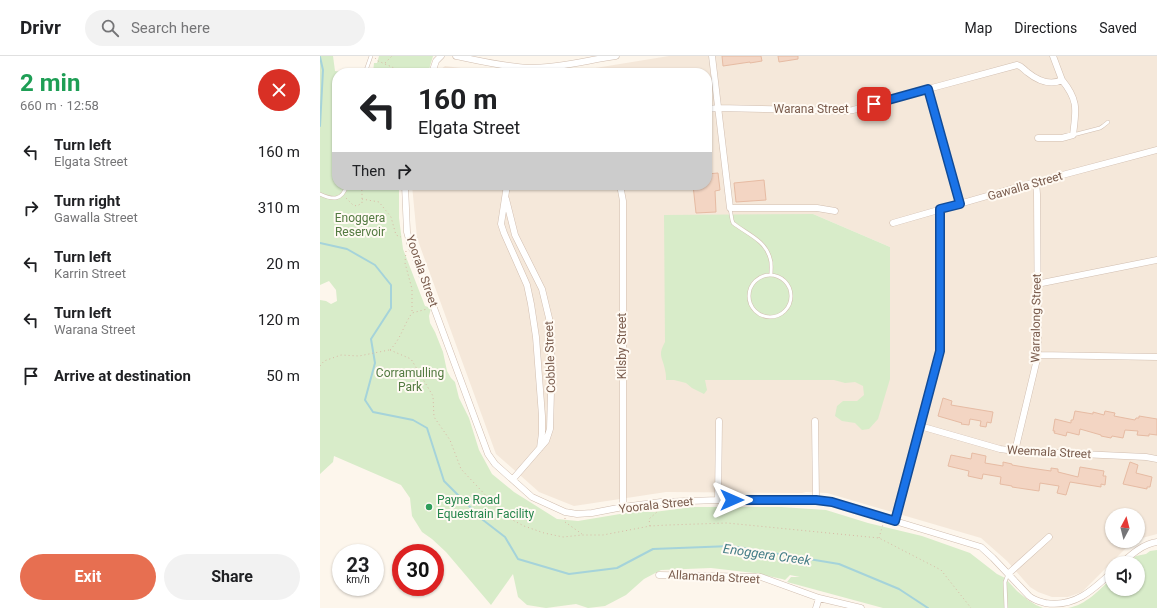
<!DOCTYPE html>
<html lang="en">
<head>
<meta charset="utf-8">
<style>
  :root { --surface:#fff; --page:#f2f2f2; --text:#202124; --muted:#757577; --line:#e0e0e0; --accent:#e76f51 }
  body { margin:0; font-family:Roboto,sans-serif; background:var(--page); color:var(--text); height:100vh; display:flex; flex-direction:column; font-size:15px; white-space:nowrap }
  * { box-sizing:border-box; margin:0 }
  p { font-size:13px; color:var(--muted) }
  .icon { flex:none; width:22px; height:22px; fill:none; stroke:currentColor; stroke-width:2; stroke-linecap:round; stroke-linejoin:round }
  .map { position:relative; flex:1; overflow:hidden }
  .drawer { display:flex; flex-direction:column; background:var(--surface); width:320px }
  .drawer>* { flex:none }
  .hud { position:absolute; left:12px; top:12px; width:380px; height:122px; border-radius:16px; box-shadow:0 1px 3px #0004; background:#fff; color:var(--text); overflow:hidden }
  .needle { width:26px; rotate:7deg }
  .buttons { position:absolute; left:785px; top:452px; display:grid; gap:8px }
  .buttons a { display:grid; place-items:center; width:40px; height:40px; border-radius:50%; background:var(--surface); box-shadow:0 1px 3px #0004; font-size:20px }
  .speed { position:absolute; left:12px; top:488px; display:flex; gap:8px; font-size:20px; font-weight:700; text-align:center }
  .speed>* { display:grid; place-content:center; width:52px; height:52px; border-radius:50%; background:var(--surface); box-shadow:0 1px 3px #0004; line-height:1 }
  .speed small { font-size:10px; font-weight:400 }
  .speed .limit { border:6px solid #d22; background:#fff; color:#111 }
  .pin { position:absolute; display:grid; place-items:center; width:34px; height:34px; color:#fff; margin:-17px; border-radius:8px; box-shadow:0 2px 6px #0006 }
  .me { position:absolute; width:44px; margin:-22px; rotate:90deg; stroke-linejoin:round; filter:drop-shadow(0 0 3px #0008) }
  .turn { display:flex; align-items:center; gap:14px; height:84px; padding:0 20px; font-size:18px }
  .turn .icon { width:52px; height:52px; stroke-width:2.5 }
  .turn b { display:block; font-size:28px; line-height:34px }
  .then { display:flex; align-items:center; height:38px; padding:0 20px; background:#0003; gap:8px; font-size:15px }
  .round { display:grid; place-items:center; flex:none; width:42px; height:42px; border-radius:21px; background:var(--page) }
  .headline { display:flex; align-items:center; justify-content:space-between; height:68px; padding:0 20px }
  h1 { font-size:24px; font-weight:700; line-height:30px; color:#1e9e55 }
  .primary-button { display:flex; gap:8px; margin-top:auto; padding:8px 20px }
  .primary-button a { flex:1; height:46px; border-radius:24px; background:var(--accent); color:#fff; font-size:16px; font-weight:700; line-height:46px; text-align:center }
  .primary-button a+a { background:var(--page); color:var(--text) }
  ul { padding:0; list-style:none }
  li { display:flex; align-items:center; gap:12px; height:56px; padding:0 20px }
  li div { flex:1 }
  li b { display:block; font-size:15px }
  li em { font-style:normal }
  header { display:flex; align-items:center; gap:24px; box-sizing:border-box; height:56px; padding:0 20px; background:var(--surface); border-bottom:1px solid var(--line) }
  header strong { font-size:19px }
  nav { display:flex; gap:22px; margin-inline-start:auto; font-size:14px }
  .search { width:280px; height:36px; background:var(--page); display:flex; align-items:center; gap:10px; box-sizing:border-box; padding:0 14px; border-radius:22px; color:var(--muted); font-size:15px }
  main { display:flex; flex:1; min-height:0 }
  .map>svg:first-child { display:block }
  .residential { fill:#f5e8da; fill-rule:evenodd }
  .green { fill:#d8ecc9 }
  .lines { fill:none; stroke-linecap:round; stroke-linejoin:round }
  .stream { stroke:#a5d3da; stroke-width:2 }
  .building { fill:#f3d5c3; stroke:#e6bba3 }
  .lane-casing { stroke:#d1beb0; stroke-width:4 }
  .street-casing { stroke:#d1beb0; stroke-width:7 }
  .path { stroke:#d9b8a5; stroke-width:1; stroke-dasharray:1 3; stroke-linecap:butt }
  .lane { stroke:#fff; stroke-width:3 }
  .street { stroke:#fff; stroke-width:6 }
  .route-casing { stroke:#114b97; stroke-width:10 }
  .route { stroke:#1a73e8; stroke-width:7 }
  .leisure-dot { fill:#2e9e5b; stroke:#fffaf3; stroke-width:1.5 }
  .labels { text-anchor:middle; stroke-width:4; stroke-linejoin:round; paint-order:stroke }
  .street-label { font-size:12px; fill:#7a5c4d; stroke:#fffaf3 }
  .park-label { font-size:12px; fill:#537a41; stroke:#fffaf3 }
  .leisure-label { font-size:12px; fill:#27864d; stroke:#fffaf3; text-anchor:start }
  .water-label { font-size:13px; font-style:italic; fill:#437c86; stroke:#fffaf3 }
</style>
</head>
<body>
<header>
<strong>Drivr</strong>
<div class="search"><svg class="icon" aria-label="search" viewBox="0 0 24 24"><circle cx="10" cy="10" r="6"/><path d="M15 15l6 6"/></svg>Search here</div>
<nav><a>Map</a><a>Directions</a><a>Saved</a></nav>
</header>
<main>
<section class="drawer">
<div class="headline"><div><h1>2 min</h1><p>660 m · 12:58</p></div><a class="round" style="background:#d93025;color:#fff"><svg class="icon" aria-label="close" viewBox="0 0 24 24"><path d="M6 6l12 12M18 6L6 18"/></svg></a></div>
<ul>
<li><svg class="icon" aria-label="left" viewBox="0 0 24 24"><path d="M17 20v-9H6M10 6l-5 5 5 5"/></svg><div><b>Turn left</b><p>Elgata Street</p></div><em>160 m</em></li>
<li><svg class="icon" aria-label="right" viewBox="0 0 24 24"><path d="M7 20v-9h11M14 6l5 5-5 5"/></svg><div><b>Turn right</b><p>Gawalla Street</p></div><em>310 m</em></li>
<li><svg class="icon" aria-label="left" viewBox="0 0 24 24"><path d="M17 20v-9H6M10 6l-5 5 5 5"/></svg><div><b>Turn left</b><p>Karrin Street</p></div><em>20 m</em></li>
<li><svg class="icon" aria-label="left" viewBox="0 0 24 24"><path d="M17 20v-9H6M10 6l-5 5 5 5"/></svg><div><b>Turn left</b><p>Warana Street</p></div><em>120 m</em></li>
<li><svg class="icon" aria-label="arrive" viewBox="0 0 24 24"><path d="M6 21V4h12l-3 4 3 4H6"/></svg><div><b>Arrive at destination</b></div><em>50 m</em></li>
</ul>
<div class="primary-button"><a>Exit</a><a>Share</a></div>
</section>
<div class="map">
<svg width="837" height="552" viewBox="0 0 837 552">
  <rect width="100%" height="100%" fill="#fdf6ec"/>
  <path class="residential" d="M349,0H837V478L822,482L818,484V459H792V485H816L809,489L762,536L748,541H732L718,536L710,531L687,505L661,482L507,437L486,436L482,437L346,436L254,450L219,436L176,398L97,182L92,129H387V17H264L263,14ZM493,158L570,191V323Z
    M125,10L181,17H120L121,13Z"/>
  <path class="green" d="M0,0H13L15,15L27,17H17V129H79V162L83,193L105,250L111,252L109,260L110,267L115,276L123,296L127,315L131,322L135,326L139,342L149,362L159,394L172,418L194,436L237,463L258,465L318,455L334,456L373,451H461L506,454L548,467L602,480L650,497L677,518L685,522L697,535L708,544L716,549L723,552H563L467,526L471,521H480L470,519L465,524L462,523L434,517L391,512L341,514L324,523L306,539L285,550L268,552L256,548L226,552L207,549L198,541L193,518L171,549L126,496L112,483L102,476L92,460L90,442L81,429L14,400L13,406L0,418V244L6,245L11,248L17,245L16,234L9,225L0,229Z
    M59,0H113L108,17H53L54,7H57Z
    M493,158L570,191V323L558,363L549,373L542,374L535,367L522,365L515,360L517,350L523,345H537L544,339L543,330L535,326L525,327L514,324H385L387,334L384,338L372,332L366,327L354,324H346C346,321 346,317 345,314C343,301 337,300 345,286L344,159Z
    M837,494V552H748C766,549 779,534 792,522V533H818V507H808L816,500L826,498L830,495Z"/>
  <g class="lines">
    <path class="stream" d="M0,1L3,14L0,70
      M0,187L27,193L55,209L71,229V252L51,283L55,307L45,344L53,356L93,364L107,372L124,425L163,464L185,481L198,503L249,518L297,512L333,493L411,490L519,508L579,533L608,552"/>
  </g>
  <path class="building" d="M402,0H441L442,5L430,7V6L403,10Z
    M458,0H478V3L459,6Z
    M398,117L400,134L395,135L396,156L376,157L373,129H387V118Z
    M444,124L446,144L416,146L414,127Z
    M623,342L632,345L631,349L673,356L671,367L667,366L666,371L660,370L661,365L650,363L649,369L641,368L642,367L618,360Z
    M755,355L773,358V356L784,359L785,355L795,357L794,360L815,364L816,362H819V360L837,363V379L829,378V380L817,379L818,375L805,374L803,382L792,380L791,382L781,380V379L760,373L759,379L747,376L746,380L734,377L735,375H733L735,363L751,367V364H753Z
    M652,397L666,400L665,407L683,410V406L692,408V409L710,412L731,415V412L738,413V416L758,421L760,411L784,415L783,420H786L785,429L781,428V431L750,426L746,439L737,437L739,430L720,427L719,435L692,431V430L680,428L681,421L663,418L662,423L648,420L649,415L628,410L631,399L651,403Z
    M810,406L818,409L816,417L832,421L830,431H827V433L803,428Z"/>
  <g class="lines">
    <g class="lane-casing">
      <path id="lane" d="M45,17L51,0
        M753,79L780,72L783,70L788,66
        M0,138C13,144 22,145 27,129
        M410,152L412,164L413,167C427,178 445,184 450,202C452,207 451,213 451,218
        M429 240a21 21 0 1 1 42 0a21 21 0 1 1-42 0Z
        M686,552L685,526L688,518"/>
    </g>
    <g class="street-casing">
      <path id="street" d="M136,0C160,5 185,11 210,12C239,12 268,4 296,0
        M392,0L410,152H497L515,155
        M733,0L742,24
        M112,17L116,5L121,0
        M608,33L640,148
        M387,53L398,52L526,55L533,54L608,33L697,9C702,10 703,13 707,16C717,24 730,30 742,24C759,45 756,54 753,79L742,82H718
        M85,129L87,176L90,187L168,398L175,408L212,441L245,456L257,458L272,457L303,451L341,446L398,444H496L512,446L661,491L673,502L709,540C714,544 718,545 725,547C754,552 773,534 792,516
        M187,129L181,168L184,177L207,229L211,248L216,281L222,360V377L220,392
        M300,129L303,145V451
        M186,143L195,179L222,233L229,262L231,281V335L230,373L226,385L193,423
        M573,167L716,126L837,94
        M717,228L837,204
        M718,299L837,301
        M495,365L496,444
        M600,370L680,393L695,395L826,401L837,403
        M695,395L718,299L717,138L716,126
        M398,444L399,365
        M575,465L620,295V153
        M802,507C812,498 823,488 837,486
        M688,518L729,481
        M339,519L441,521L499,542L541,552
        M496,552L499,542"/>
    </g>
    <path class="path" d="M55,2L58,5L72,11L82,17
      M65,7L72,0
      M26,142L33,149L37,150L42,147V135L40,129
      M42,143L59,146L71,161L76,179L81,181
      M86,195L85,207L92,233V257
      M70,294L91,303L113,340L114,361L130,384L141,413L185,460L204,470L224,477L243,481L262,479H283L330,470L348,469L407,467L559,482L621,514L651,552
      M70,294C82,281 83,270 92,257L107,253
      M0,310L4,305L21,299L39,300L69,294
      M245,462V466L262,478
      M330,470L329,463L337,456L338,453
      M559,482L563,468"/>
    <use href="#lane" class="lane"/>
    <use href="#street" class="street"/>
  </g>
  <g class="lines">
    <g class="route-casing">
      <path id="route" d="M412,444H496L512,446L575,465L620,295V153L640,148L608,33L554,48"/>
    </g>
    <use href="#route" class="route"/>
  </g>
  <circle class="leisure-dot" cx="109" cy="451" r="4"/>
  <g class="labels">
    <g class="street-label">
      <text x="491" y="57">Warana Street</text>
      <text transform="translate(705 130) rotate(-16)" y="4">Gawalla Street</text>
      <text transform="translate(102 215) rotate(71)" y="4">Yoorala Street</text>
      <text transform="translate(716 262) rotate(-89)" y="4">Warralong Street</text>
      <text transform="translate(302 290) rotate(-90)" y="4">Kilsby Street</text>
      <text transform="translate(230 301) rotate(-92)" y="4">Cobble Street</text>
      <text transform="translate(729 396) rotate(3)" y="4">Weemala Street</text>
      <text transform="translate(336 449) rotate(-6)" y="4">Yoorala Street</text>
      <text transform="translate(394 521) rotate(3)" y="4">Allamanda Street</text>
    </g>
    <g class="park-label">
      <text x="40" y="166">Enoggera<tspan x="40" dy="14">Reservoir</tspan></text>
      <text x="90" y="321">Corramulling<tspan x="90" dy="14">Park</tspan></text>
    </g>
    <g class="leisure-label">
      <text x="117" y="448">Payne Road<tspan x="117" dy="14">Equestrain Facility</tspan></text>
    </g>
    <g class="water-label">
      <text transform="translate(447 498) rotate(8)" y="5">Enoggera Creek</text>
    </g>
  </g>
</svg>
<div class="buttons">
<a><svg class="needle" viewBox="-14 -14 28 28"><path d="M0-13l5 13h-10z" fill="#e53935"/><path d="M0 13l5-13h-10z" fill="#757577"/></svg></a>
<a><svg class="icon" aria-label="sound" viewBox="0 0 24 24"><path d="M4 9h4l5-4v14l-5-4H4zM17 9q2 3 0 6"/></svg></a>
</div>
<div class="speed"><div>23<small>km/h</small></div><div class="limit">30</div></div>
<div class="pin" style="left:554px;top:48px;background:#d93025"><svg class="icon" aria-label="arrive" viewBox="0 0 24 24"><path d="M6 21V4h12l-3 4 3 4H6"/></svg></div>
<svg class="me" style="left:412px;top:444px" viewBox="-20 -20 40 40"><path d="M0-17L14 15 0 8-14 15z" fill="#1a73e8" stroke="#fff" stroke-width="4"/></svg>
<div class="hud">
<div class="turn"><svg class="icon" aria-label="left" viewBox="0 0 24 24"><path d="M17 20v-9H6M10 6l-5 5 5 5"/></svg><div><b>160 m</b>Elgata Street</div></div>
<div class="then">Then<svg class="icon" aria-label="right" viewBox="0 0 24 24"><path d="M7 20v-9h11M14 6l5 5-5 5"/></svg></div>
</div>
</div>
</main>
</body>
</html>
